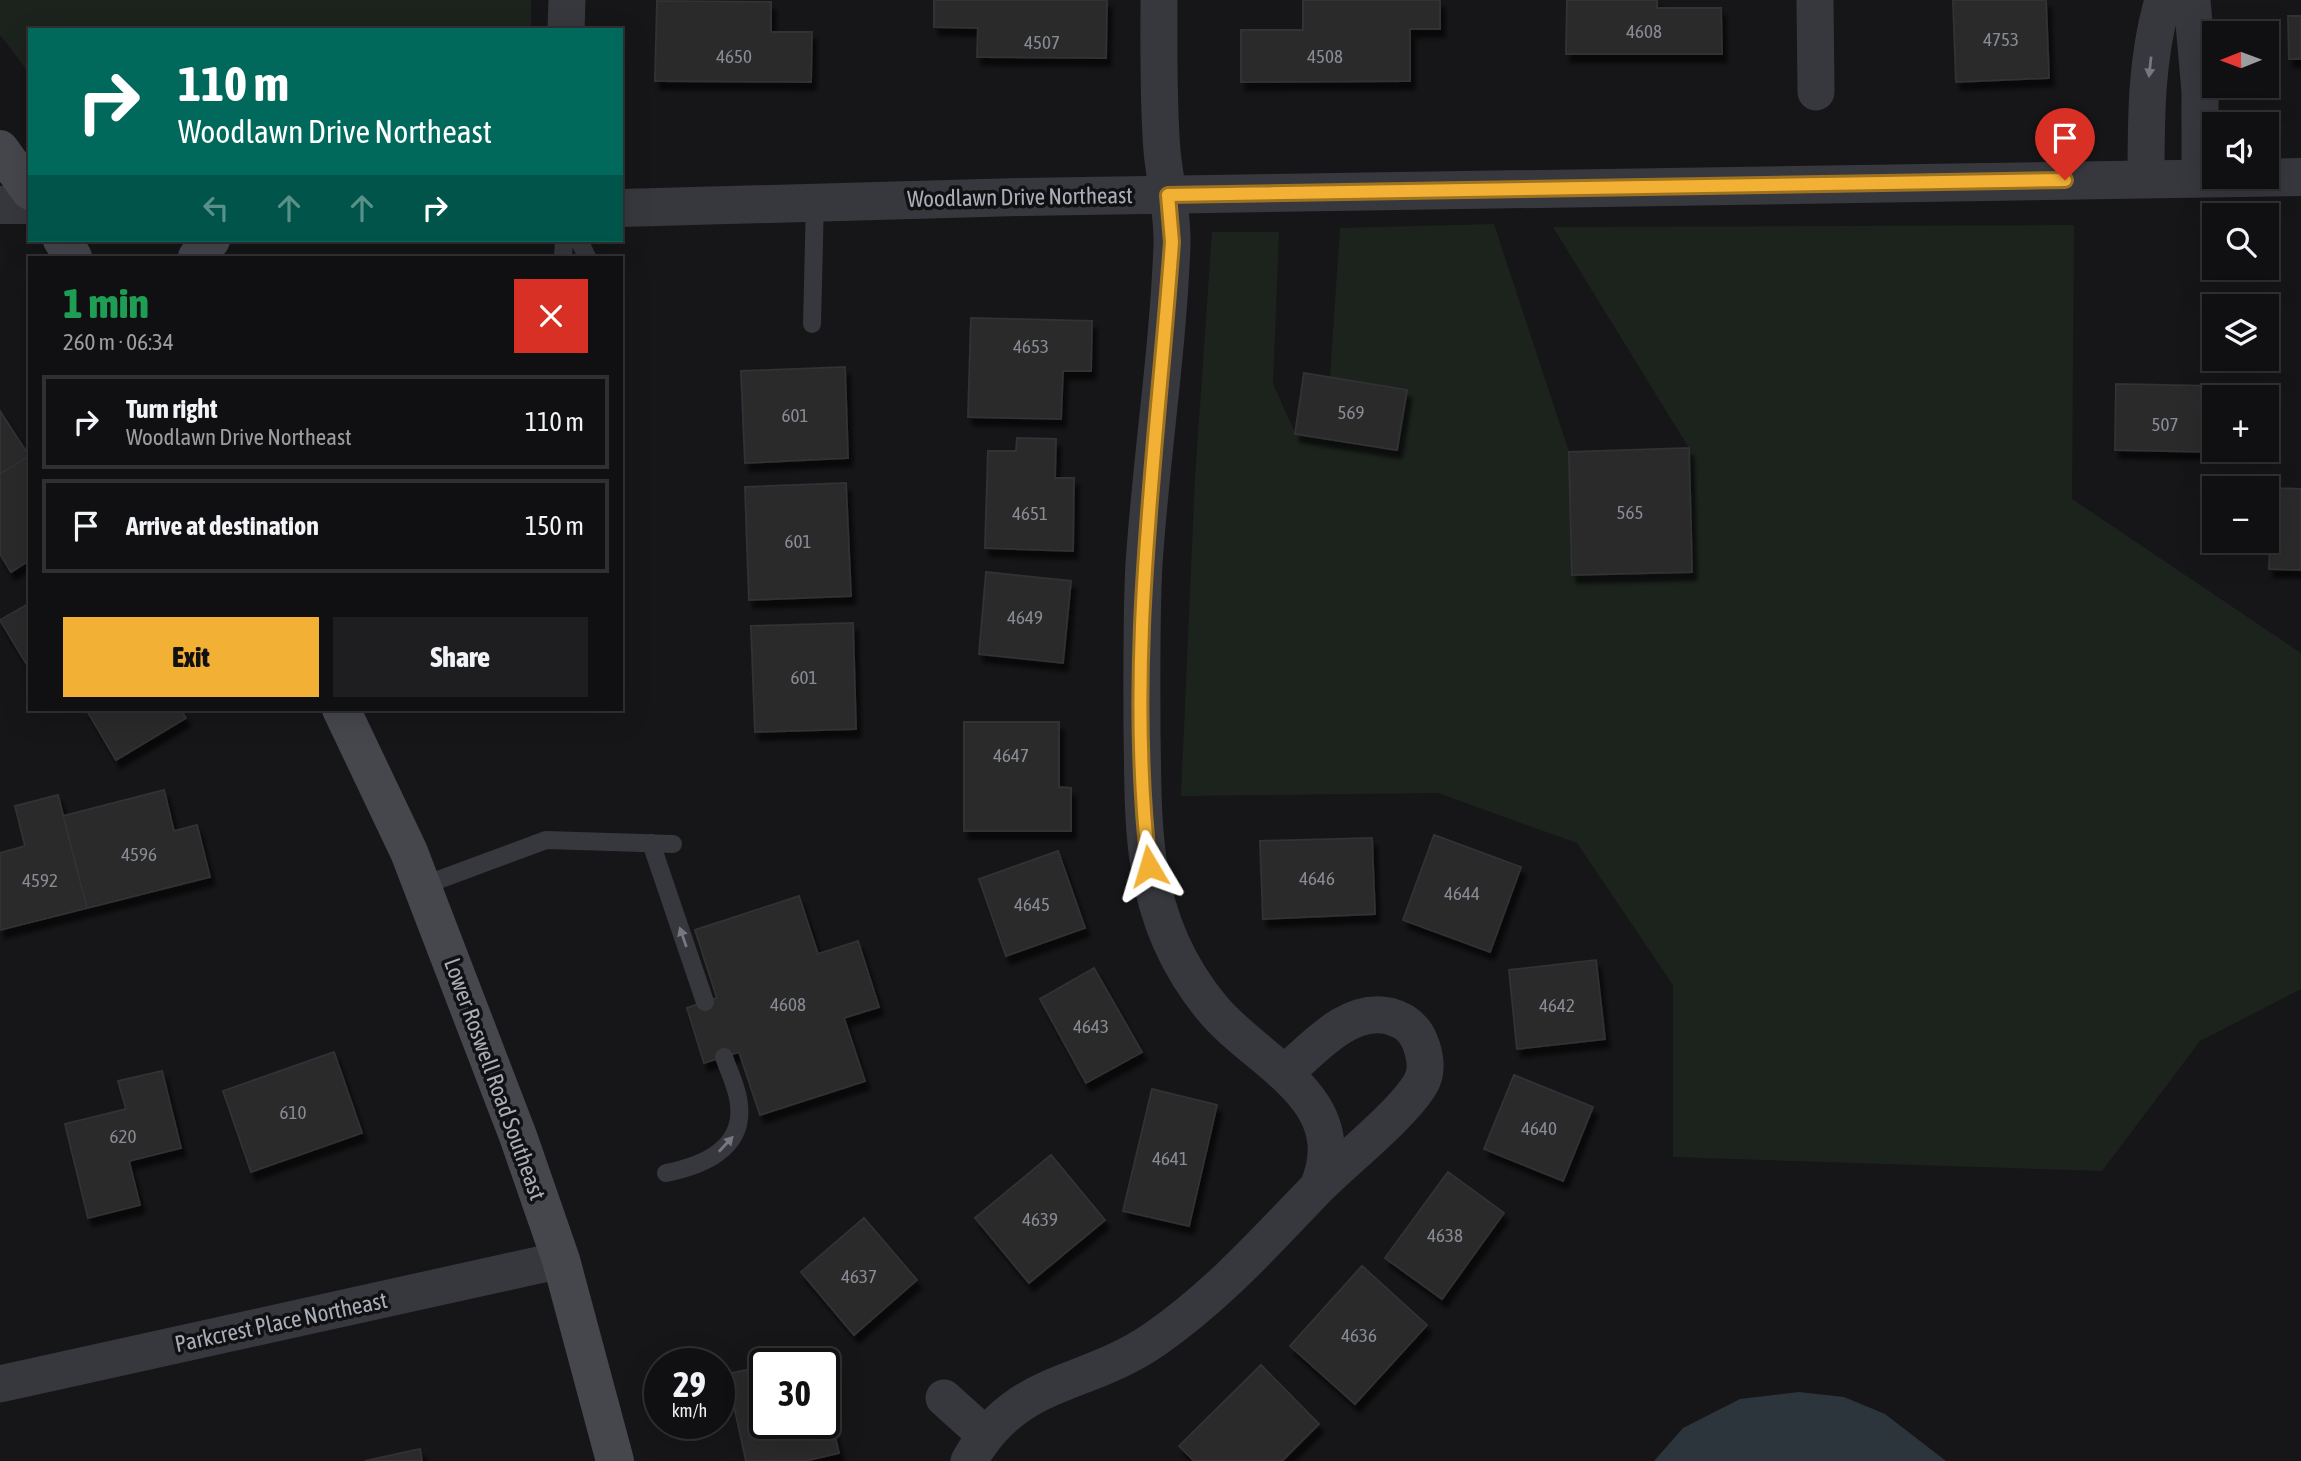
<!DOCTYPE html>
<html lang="en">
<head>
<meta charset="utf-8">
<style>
  :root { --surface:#101012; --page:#1e1e20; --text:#f1f3f6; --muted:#9c9d9f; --line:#303032; --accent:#f2b134 }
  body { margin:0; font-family:"Asap Condensed",sans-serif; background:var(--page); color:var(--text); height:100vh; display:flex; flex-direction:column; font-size:26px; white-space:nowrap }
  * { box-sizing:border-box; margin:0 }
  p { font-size:23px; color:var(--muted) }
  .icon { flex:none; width:38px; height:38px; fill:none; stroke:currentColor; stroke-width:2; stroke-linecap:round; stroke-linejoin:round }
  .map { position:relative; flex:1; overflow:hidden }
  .side { position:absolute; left:28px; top:256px; width:595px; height:455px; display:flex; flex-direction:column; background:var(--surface); border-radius:0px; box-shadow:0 7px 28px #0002,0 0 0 2px var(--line) }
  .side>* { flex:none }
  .guide { position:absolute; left:28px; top:28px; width:595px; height:214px; border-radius:0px; box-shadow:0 7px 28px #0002,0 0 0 2px var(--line); background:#00695c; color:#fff; overflow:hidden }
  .needle { width:46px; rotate:269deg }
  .controls { position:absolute; left:2202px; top:21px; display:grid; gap:14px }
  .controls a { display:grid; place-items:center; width:77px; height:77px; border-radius:0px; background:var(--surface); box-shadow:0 7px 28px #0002,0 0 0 2px var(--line); font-size:35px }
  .speed { position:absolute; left:644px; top:1348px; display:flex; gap:14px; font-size:35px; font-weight:700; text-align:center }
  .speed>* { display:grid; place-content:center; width:91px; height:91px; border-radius:50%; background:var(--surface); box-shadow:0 7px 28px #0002,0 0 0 2px var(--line); line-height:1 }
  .speed small { font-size:18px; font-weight:400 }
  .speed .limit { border:4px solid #111; border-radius:10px; background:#fff; color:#111 }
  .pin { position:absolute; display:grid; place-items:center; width:60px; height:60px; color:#fff; margin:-72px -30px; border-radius:50% 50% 50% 0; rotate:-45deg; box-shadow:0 0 7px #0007 }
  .pin .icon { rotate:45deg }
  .me { position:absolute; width:77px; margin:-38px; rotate:353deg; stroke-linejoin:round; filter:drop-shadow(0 0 5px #0008) }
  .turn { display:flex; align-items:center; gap:24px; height:147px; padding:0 35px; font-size:32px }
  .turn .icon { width:91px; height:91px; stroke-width:2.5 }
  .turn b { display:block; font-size:49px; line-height:60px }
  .lanes { display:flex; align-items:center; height:66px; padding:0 35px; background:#0003; justify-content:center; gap:35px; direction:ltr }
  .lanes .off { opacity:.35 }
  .round { display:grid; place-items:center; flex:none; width:74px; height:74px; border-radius:0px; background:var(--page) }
  .summary { display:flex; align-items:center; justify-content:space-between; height:119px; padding:0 35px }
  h1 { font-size:42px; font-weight:800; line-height:52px; color:#1e9e55 }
  .primary-button { display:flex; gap:14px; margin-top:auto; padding:14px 35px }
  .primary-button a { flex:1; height:80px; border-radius:0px; background:var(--accent); color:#111; font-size:28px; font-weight:800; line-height:80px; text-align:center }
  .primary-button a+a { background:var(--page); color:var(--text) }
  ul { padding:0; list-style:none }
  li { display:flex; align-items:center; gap:21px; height:94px; margin:0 14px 10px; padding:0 21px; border:4px solid var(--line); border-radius:0px }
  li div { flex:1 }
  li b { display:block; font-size:26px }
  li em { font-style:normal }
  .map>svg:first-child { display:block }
  .green { fill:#1c231d }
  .water { fill:#2c353c }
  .building { fill:#29292c; stroke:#303034; stroke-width:2; filter:url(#shadow) }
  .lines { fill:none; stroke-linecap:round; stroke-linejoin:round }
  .service { stroke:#37383d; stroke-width:18 }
  .minor { stroke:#37383d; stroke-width:37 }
  .tertiary { stroke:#37383d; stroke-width:38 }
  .secondary { stroke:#45474d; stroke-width:38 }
  .oneway { fill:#757881 }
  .route-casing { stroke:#9d7322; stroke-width:18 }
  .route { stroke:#f2b134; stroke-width:12 }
  .labels { text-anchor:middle; stroke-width:7; stroke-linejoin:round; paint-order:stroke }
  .number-label { font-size:19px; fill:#888b94 }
  .street-label { font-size:23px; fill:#a8adb8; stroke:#111113 }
</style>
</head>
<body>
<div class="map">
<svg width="2301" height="1461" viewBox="0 0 2301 1461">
  <defs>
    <filter id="shadow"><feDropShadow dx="4.5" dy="8" stdDeviation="2" flood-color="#0009"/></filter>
  </defs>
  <rect width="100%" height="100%" fill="#161618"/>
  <path class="green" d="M0,0H531V30H30V74L0,35Z
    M1494,224L1569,452L1573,575L1692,572L1689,448L1553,227L2074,225L2072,499L2301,653V989L2200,1041L2102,1171L1673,1157V985L1577,843L1438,793L1181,796L1195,478L1212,232H1279L1273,384L1295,433L1397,450L1407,390L1330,377L1340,228Z"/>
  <path class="water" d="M1799,1392L1844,1397L1885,1414L1946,1461H1654L1683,1428L1740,1399Z"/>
  <path class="building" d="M934,0H1107L1106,58L977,57L978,28L934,27Z
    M1303,0H1440V29H1410V81L1241,82V30H1303Z
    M1567,0H1657V8H1721L1722,54H1566Z
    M1953,0H2046L2049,78L1956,82Z
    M657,1L771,2V32H812L811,82L655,81Z
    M2288,16H2301V59H2289Z
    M971,318L1092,321L1091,371H1063L1061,419L968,417Z
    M845,367L848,458L745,463L741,371Z
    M1304,373L1407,390L1397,450L1295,434Z
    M2116,384L2265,387V397H2214V450H2264V453L2115,450Z
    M0,411L29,456L0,474Z
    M1017,438L1056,439L1055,478H1074L1073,551L985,548L988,451H1016Z
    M1689,448L1692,572L1572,575L1569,452Z
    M29,456L30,560L11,572L0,554V474Z
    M846,483L851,596L749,600L745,487Z
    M2272,488L2301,489V570L2269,569Z
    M986,572L1071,581L1063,663L979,654Z
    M30,603V670L0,620Z
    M853,623L856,729L755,732L751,626Z
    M86,709H180L186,718L116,760Z
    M964,722H1059V787L1071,788V831H964Z
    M164,790L174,831L197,825L210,877L87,908L63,816Z
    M58,795L87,908L0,930V853L25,846L15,806Z
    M1434,835L1521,867L1490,952L1403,920Z
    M1372,838L1375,914L1263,919L1260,841Z
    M1058,851L1085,928L1006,956L979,879Z
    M799,896L818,954L858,941L879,1007L844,1018L865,1081L760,1115L739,1052L704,1063L687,1008L717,998L695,930Z
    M1596,960L1605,1039L1517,1049L1509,970Z
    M1094,968L1142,1052L1086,1083L1040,999Z
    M334,1052L362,1133L251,1172L223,1091Z
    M162,1071L181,1148L129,1161L140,1205L88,1218L65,1124L126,1109L118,1081Z
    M1514,1075L1593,1107L1563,1181L1484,1149Z
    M1152,1089L1217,1105L1189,1226L1123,1211Z
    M1051,1155L1105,1220L1029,1283L975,1218Z
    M1448,1172L1504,1213L1442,1299L1385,1258Z
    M864,1218L917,1280L854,1335L801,1272Z
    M1362,1266L1427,1325L1355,1404L1290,1346Z
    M1261,1365L1319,1424L1282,1461H1194L1179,1446Z
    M765,1366V1423H824V1391L839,1453L805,1461H746L727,1374Z
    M420,1449L422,1461H365Z"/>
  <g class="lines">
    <path class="service" d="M579,240L587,257
      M563,257L564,240
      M812,324L815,201
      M651,843L705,1002
      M422,886L546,840L673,844
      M666,1173C702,1166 744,1149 739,1105C738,1089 729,1072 724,1057"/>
    <path class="minor" d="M1815,0L1816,92
      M2192,0L2200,92V178
      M566,30L567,0
      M2146,179C2146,118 2146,58 2163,0
      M1285,1073C1314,1048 1348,1007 1389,1016C1404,1020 1414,1027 1420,1042C1425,1054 1428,1071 1421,1083C1403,1114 1346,1159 1319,1186
      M0,1384L561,1260
      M944,1398L984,1434
      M969,1461C1017,1376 1083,1389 1155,1339C1217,1296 1266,1241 1318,1187C1355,1098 1257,1063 1212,1008C1178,967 1157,918 1149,866C1142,822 1143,778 1142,734C1142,677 1141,621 1144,564C1151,458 1168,352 1172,245C1173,214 1165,182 1162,151C1158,101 1159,50 1159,0"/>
    <path class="tertiary" d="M0,205H30
      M621,208L1022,197L2301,177"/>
    <path class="secondary" d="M0,149L30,191
      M62,240L73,257
      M197,257L211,240
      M341,709L409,852L518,1136L561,1260L615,1461"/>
  </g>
  <defs><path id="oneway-solid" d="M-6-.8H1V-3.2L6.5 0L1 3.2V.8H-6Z" transform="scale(1.75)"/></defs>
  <g class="oneway">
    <use href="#oneway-solid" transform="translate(2150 67) rotate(96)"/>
    <use href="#oneway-solid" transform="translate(683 937) rotate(-109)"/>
    <use href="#oneway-solid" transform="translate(726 1144) rotate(-47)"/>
  </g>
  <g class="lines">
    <g class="route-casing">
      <path id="route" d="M1149,866C1125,658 1157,449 1172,242L1168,195L2065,180"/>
    </g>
    <use href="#route" class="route"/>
  </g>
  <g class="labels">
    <g class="number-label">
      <text x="1644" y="38">4608</text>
      <text x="2001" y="46">4753</text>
      <text x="1042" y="49">4507</text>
      <text x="734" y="63">4650</text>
      <text x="1325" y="63">4508</text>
      <text x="1031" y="353">4653</text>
      <text x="1351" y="419">569</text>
      <text x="795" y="422">601</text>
      <text x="2165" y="431">507</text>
      <text x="1630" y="519">565</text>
      <text x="1030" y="520">4651</text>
      <text x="798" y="548">601</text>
      <text x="1025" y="624">4649</text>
      <text x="804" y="684">601</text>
      <text x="1011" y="762">4647</text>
      <text x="139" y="861">4596</text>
      <text x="1317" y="885">4646</text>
      <text x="40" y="887">4592</text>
      <text x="1462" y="900">4644</text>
      <text x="1032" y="911">4645</text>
      <text x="788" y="1011">4608</text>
      <text x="1557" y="1012">4642</text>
      <text x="1091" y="1033">4643</text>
      <text x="293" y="1119">610</text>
      <text x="1539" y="1135">4640</text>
      <text x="123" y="1143">620</text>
      <text x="1170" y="1165">4641</text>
      <text x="1040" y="1226">4639</text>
      <text x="1445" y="1242">4638</text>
      <text x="859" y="1283">4637</text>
      <text x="1359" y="1342">4636</text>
    </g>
    <g class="street-label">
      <text transform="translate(1020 197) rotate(-1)" y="8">Woodlawn Drive Northeast</text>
      <text transform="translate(495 1079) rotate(70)" y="8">Lower Roswell Road Southeast</text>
      <text transform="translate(281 1322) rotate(-12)" y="8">Parkcrest Place Northeast</text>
    </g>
  </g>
</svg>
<div class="controls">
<a><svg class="needle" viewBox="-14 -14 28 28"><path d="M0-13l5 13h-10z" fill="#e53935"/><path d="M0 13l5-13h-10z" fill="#9c9d9f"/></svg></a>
<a><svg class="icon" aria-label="sound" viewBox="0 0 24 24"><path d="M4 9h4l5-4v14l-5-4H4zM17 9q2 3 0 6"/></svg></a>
<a><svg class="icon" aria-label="search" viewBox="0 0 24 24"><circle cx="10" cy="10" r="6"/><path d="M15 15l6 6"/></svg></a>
<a><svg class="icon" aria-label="layers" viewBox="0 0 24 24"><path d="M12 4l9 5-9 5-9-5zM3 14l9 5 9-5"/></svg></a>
<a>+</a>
<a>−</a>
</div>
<div class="speed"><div>29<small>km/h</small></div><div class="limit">30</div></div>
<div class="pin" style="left:2065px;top:180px;background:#d93025"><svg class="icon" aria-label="arrive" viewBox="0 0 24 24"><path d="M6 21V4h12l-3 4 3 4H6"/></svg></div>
<svg class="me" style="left:1149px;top:866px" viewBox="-20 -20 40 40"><path d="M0-17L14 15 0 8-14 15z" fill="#f2b134" stroke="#fff" stroke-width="4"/></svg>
<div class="guide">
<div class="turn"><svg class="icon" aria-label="right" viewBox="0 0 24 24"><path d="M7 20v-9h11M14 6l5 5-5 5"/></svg><div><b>110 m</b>Woodlawn Drive Northeast</div></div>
<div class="lanes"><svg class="icon off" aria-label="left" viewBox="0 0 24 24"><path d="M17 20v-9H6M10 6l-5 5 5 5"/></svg><svg class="icon off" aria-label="ahead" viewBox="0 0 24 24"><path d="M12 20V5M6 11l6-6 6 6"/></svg><svg class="icon off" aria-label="ahead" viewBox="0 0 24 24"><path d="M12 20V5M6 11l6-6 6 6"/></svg><svg class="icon" aria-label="right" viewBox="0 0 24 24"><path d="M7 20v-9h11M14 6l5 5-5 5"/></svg></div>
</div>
<section class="side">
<div class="summary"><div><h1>1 min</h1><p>260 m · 06:34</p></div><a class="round" style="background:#d93025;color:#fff"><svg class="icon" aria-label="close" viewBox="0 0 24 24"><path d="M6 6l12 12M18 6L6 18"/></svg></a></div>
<ul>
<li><svg class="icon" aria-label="right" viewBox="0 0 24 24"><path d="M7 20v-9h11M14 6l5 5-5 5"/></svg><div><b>Turn right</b><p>Woodlawn Drive Northeast</p></div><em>110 m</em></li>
<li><svg class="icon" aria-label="arrive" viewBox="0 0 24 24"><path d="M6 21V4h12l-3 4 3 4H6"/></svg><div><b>Arrive at destination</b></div><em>150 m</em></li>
</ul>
<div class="primary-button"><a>Exit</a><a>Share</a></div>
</section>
</div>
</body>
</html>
